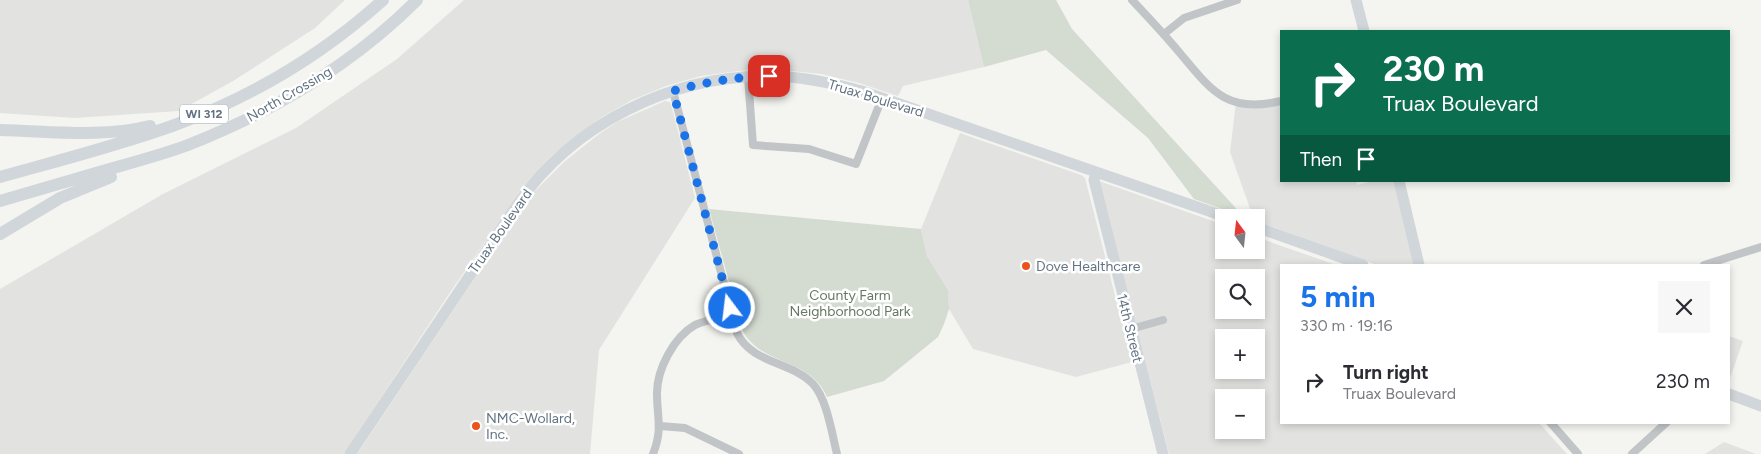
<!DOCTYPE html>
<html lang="en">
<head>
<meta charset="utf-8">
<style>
  :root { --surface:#fff; --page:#f7f7f7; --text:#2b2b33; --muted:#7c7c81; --accent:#1a73e8 }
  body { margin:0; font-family:Figtree,sans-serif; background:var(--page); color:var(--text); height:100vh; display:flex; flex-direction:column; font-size:19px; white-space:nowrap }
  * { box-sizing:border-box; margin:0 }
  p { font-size:16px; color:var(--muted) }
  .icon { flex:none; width:28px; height:28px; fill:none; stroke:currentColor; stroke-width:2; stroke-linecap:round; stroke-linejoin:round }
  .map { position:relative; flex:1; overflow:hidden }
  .panel { position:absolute; left:1280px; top:264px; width:450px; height:160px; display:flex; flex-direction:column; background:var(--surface); border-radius:0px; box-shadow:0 2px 8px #0003 }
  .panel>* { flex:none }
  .top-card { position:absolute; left:1280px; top:30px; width:450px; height:152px; border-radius:0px; box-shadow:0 2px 8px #0003; background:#0b6e4f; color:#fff; overflow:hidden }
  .needle { width:32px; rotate:345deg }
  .fabs { position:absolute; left:1215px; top:209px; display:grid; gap:10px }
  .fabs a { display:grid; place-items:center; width:50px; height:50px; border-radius:0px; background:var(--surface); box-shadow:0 2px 8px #0003; font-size:25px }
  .pin { position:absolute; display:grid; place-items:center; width:42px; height:42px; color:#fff; margin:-21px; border-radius:10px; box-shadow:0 2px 8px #0006 }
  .me { position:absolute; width:55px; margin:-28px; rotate:345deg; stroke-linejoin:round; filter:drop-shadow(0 0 4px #0008) }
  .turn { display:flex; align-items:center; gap:18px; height:105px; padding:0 20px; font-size:22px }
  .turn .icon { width:65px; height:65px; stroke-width:2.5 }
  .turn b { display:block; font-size:35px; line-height:42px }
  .then { display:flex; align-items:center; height:48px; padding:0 20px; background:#0003; gap:10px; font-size:19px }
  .round { display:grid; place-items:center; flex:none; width:52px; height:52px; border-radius:0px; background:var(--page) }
  .overview { display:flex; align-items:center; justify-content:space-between; height:85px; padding:0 20px }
  h1 { font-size:30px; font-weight:700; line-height:38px; color:var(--accent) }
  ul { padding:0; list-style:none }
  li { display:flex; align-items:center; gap:15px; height:65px; padding:0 20px }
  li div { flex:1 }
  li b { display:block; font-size:19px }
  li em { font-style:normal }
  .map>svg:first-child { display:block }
  .built { fill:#e2e3e1; fill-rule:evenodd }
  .green { fill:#d4dbd1 }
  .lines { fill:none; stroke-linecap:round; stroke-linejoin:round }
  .street { stroke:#c1c5c8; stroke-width:8 }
  .secondary { stroke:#d1d6da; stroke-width:11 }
  .primary { stroke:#d1d6da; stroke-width:12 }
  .route { stroke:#1a73e8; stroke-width:9; stroke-dasharray:0 16.2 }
  .poi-dot { fill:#ea531b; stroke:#fff; stroke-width:2 }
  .labels { text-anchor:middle; stroke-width:5; stroke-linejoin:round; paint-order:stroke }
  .shield { fill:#fff; stroke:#919da8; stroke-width:1 }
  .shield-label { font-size:12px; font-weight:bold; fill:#627382 }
  .street-label { font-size:14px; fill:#627382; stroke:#fff }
  .poi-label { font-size:14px; fill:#627382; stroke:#fff; text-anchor:start }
  .park-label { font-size:14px; fill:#657961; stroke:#fff }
</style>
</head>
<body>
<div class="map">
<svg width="1761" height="454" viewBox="0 0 1761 454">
  <rect width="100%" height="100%" fill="#f4f4f0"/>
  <path class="built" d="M0,0H345L315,28L233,81L179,111L75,118L0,113Z
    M464,0H968L984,67L903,86L898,96L859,83L821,74L772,69L738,71L701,76L666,86L632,100L604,116L573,138L549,158L523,187L449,294L344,454H0V289L163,194L296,128L397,59Z
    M665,101L670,102L672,108L695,198L599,350L590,454H357L517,215L534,192L564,162L599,134L617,122Z
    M1281,101V181H1356L1357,185L1373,181H1395L1414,265H1377L1256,221V218L1253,217L1230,152L1236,102Z
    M960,133L1081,175L1085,178L1132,362L1076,377L973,349L949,309L948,290L927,256L921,229Z
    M1099,181L1224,225V250H1256V237L1336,265H1281V422L1539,423L1567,454H1169ZM1224,278H1256V310H1224ZM1224,338H1256V370H1224ZM1224,398H1256V430H1224Z
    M1729,336L1743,341L1729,381Z
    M1724,442L1756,454H1705Z"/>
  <path class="green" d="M968,0H1056L1072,29L1244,217L1194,199L1148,138L1046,50L984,67Z
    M709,209L921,229L927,256L948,290L949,309L944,324L938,337L884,381L827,397C810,357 759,366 742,329Z"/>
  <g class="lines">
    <path class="street" d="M1132,0C1148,17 1164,34 1179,52C1211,90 1226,114 1281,101
      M1164,34L1184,18L1237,0
      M748,77L753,145L809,149L856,164L882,98
      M673,91L737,333C752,364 791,361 813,384C827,399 832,434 837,454
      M1704,265L1761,247
      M1131,329L1163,320
      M1550,422L1578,454
      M660,426L685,428L739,454
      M653,454C663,429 657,418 657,393C657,369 674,337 695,325C706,320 720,318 732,315
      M1632,454L1667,422"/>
    <path class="secondary" d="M1356,0L1364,31
      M1096,173L1094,180L1163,454
      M1399,181L1419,265
      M1256,227L1363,265
      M1729,394L1761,406
      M350,454L517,205C573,124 670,76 768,76C800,76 831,83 862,91L1229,218"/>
    <path class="primary" d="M0,130C50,131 101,138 150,126
      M0,177C57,161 116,146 172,126C250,98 322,55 383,0
      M0,201C38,190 75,179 113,168C138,161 164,154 188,145C272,112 353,64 417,0
      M0,234L60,198L111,177"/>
  </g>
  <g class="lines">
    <path class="route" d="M730,308L673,91C705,82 736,77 769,76"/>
  </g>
  <g class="poi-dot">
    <circle cx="1026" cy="266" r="5"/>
    <circle cx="476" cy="426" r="5"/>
  </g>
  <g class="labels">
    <rect class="shield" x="180" y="104.5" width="48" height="19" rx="4"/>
    <g class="shield-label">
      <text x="204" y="118">WI 312</text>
    </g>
    <g class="street-label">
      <text transform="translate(289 94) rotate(-30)" y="5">North Crossing</text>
      <text transform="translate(876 98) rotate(17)" y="5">Truax Boulevard</text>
      <text transform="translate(500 231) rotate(-55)" y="5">Truax Boulevard</text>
      <text transform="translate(1130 328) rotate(76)" y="5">14th Street</text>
    </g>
    <g class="poi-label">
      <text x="1036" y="271">Dove Healthcare</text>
      <text x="486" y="423">NMC-Wollard,<tspan x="486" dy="16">Inc.</tspan></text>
    </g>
    <g class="park-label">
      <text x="850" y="300">County Farm<tspan x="850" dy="16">Neighborhood Park</tspan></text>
    </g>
  </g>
</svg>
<div class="fabs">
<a><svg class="needle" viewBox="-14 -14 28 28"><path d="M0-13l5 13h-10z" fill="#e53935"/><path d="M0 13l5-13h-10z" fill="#7c7c81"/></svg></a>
<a><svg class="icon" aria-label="search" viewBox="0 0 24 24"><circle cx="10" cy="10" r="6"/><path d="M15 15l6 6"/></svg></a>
<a>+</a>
<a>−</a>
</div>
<div class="pin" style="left:769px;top:76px;background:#d93025"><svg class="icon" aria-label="arrive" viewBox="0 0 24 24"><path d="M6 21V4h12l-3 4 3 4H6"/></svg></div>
<svg class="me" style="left:730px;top:308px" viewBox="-20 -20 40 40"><circle r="17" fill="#1a73e8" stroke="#fff" stroke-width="3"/><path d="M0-11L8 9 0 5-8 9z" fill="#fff"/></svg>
<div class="top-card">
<div class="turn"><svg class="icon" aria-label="right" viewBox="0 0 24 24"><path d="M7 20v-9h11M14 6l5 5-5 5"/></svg><div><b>230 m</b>Truax Boulevard</div></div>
<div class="then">Then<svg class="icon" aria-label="arrive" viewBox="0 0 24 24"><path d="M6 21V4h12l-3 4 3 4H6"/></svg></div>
</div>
<section class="panel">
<div class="overview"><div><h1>5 min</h1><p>330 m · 19:16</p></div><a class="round"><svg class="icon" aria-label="close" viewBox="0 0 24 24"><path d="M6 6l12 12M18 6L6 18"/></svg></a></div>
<ul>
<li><svg class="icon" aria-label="right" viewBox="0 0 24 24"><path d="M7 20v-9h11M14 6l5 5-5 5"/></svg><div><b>Turn right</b><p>Truax Boulevard</p></div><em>230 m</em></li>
</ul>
</section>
</div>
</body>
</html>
